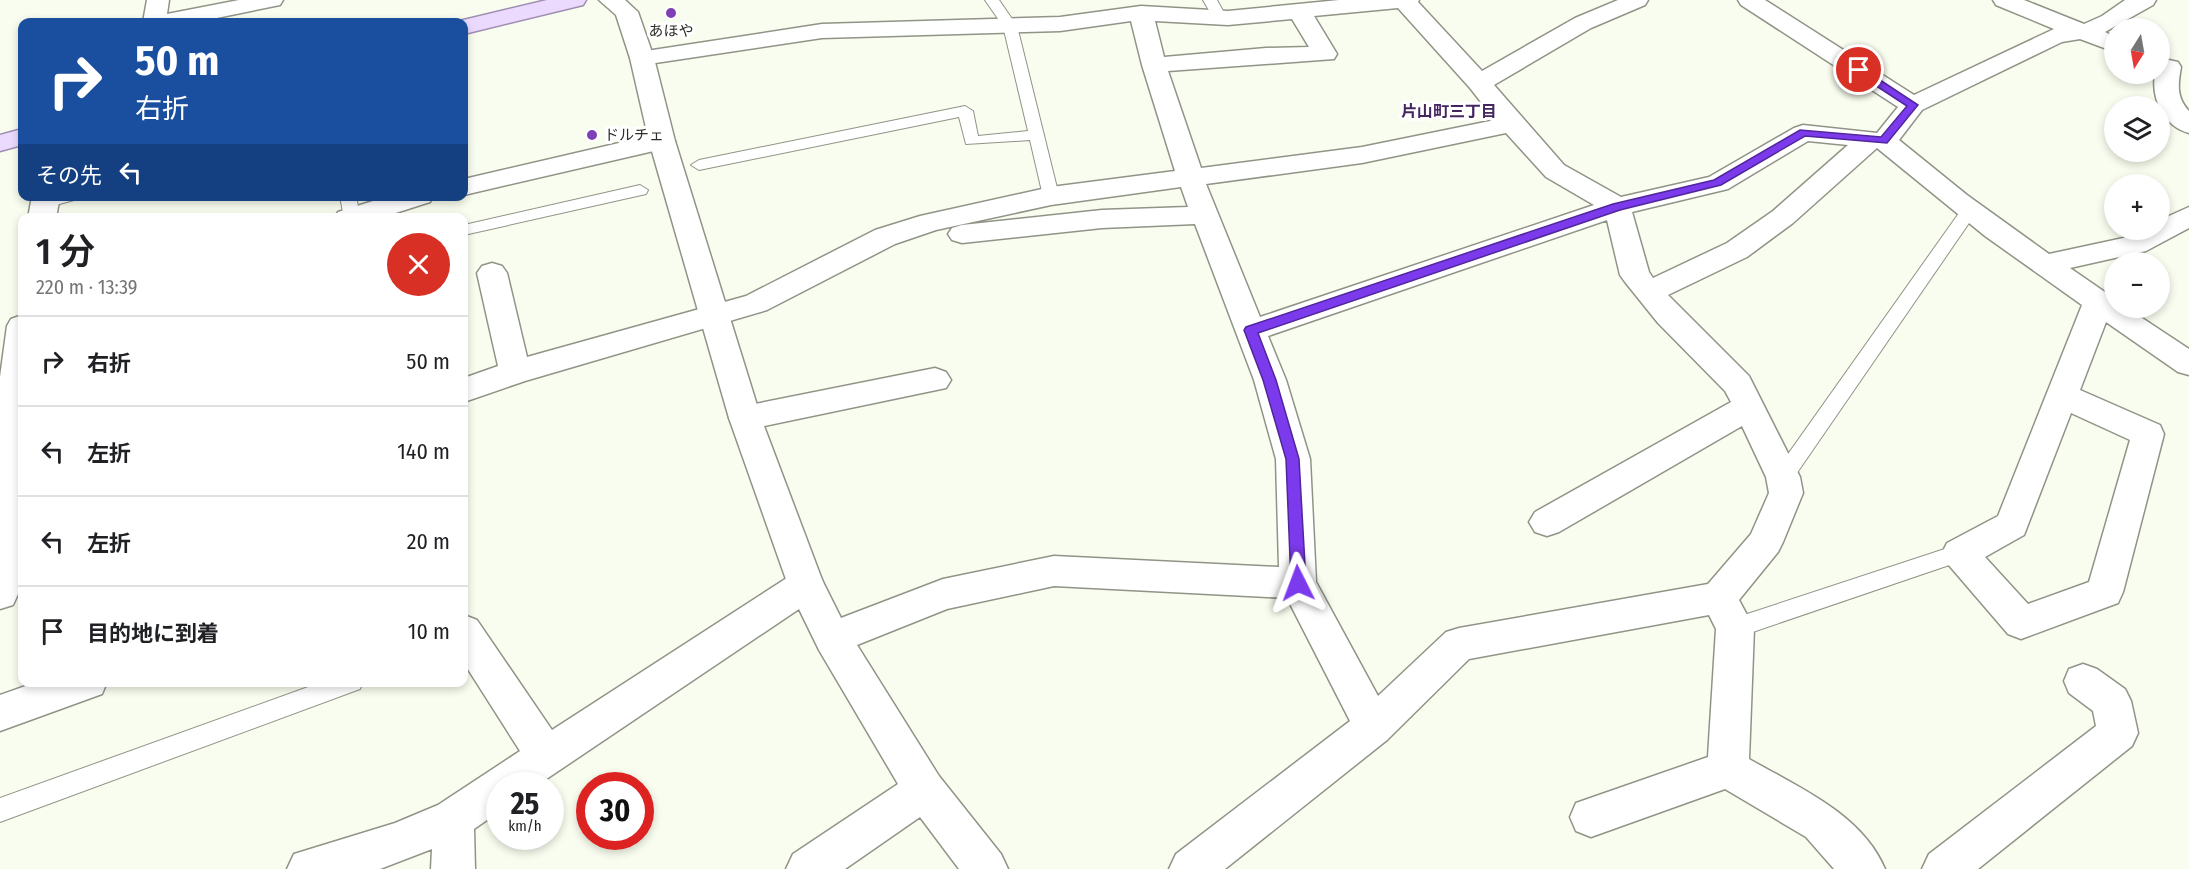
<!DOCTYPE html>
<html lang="ja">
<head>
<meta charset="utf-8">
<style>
  :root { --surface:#fff; --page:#f2f2f2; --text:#202124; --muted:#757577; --line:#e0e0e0 }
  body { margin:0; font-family:"Fira Sans Condensed","Noto Sans JP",sans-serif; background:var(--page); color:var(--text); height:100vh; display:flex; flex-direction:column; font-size:22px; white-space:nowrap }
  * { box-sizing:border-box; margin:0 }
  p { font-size:20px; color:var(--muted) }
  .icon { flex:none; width:33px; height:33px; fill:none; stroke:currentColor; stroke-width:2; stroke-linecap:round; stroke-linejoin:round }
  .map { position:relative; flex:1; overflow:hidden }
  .panel { position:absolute; left:18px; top:213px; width:450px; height:474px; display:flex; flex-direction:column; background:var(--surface); border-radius:12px; box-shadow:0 3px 9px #0003 }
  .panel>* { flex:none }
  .top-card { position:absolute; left:18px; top:18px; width:450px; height:183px; border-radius:12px; box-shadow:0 3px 9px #0003; background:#1a4fa0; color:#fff; overflow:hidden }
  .needle { width:39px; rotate:191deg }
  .tools { position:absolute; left:2104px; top:18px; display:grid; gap:12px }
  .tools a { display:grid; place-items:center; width:66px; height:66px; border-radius:50%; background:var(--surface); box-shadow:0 3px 9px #0003; font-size:30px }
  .speed { position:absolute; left:486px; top:772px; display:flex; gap:12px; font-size:30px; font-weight:700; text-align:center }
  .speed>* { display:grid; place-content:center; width:78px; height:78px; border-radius:50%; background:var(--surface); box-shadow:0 3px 9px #0003; line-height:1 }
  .speed small { font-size:15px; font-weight:400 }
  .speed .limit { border:9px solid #d22; background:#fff; color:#111 }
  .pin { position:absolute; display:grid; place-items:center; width:51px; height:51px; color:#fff; margin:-26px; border:3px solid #fff; border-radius:50%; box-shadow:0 2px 6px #0007 }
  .me { position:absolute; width:66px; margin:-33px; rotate:357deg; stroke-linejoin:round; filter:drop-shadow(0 0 4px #0008) }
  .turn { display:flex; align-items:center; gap:21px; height:126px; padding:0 18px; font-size:27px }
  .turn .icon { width:78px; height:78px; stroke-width:2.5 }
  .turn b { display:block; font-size:42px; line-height:51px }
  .then { display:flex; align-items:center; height:57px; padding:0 18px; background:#0003; gap:12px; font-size:22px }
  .round { display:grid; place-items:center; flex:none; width:63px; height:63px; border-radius:32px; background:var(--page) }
  .overview { display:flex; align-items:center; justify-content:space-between; height:102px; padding:0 18px }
  h1 { font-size:36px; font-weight:600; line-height:45px }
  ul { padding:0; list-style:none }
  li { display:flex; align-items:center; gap:18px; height:90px; padding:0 18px; border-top:2px solid var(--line) }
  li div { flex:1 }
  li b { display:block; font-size:22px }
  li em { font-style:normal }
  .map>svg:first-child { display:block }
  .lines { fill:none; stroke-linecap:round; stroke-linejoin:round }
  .lane-casing { stroke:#909487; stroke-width:2 }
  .street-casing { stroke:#909487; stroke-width:3 }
  .secondary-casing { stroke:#909487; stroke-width:3 }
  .primary-casing { stroke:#9f8eb3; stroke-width:3 }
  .lane { fill:#fff; fill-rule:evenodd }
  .street { fill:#fff; fill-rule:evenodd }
  .secondary { fill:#fff; fill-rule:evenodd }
  .primary { fill:#ebdafe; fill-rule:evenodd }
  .route { fill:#7c3aed; stroke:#51269a; stroke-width:1.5 }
  .poi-dot { fill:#7e40b5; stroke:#fff; stroke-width:2 }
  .labels { text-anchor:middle; stroke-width:6; stroke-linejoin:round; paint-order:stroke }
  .far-poi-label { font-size:15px; fill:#2c2e28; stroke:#fff }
  .far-neighbourhood-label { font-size:16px; font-weight:bold; fill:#44265f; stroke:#fff }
</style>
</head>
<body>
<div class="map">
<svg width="2189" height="869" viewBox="0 0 2189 869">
  <rect width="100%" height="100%" fill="#f8fdef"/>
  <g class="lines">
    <g class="lane-casing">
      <path id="lane" d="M985,0H999L1017,26L1059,196L1057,200L1051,201L1043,196L1030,140L966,144L959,117L699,170L691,165L699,160L965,106L973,111L978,136L1028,131L1003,26Z
        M1203,0H1217L1227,18L1225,21H1215Z
        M640,185L648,190L646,194L464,235V225Z
        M49,196H76L74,200L45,208L39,207L37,203L39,199Z
        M340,196H356L360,218H344Z
        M1970,205L1976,206L1978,210L1790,483L1783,485L1776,483L1773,477L1776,471L1964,206Z
        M1960,544L1967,547L1971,553L1967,559L1735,638L1727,635L1724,628L1727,621L1735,618Z
        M322,682H363L360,689L0,822V798Z"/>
    </g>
    <g class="street-casing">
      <path id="street" d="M147,0H169L167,14L239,0H283L280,5L197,22H143Z
        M1339,0H1419L1418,2L1482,71L1575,18L1618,0H1648L1645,5L1591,28L1494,85L1564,165L1621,197L1709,177L1794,128L1803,125L1877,133L1898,107L1741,5L1738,0H1765L1914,95L2054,29L1996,5L1993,0H2024L2084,24L2102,16L2125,0H2156L2153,5L2105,32L2115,37V52L2080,39L2062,42L1922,110L1899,140L1967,195L2049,254L2128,237L2141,230H2160V220L2189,207V228L2146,251L2070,268L2115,299V308H2127L2189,349V375L2178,372L2106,322L2080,390L2160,425L2164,434L2123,592L2118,603L2021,639L2008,634L1947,563L1942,553L1947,543L1998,516L2082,305L1985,236L1877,148L1793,223L1747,257L1668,295L1749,376L1800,477L1803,493L1783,542L1778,552L1739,600L1754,628L1749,759C1798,787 1862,814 1885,869H1834L1806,837L1725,789L1591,837L1576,831L1570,817L1576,803L1708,757L1716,629L1709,615L1469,659L1387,740L1225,869H1169L1176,854L1350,721L1287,598L1054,586L947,609L857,645L939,776L1001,854L1008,869H959L920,817L845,869H786L793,854L898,784L819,650L799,609L536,786H500V811L474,829L475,869H431L432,849L380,869H287L294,854L395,823L438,805L520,751L464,663V615L477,620L552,730L793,574L806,570L819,574L841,618L943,579L1054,556L1279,567L1276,459L1254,380L1195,224L1102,228L962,243L952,240L948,234L952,228L962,225L1102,210L1188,207L1181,187L1051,205L936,230L895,244L767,310L525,381L464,402V378L498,366L477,273L482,266L492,263L502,266L507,273L527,357L746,296L875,230L920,216L1051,187L1175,171L1142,65L1131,21L1060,31L822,38L642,65L633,63L630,58L633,53L822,24L1060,17L1141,6L1228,11ZM1398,8L1470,88L1495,120L1362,147L1201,168L1168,71L1334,59L1337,54L1314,16ZM1292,19L1309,47L1266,48L1164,57L1155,21L1228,25ZM1506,133L1546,177L1594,205L1260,317L1206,184L1362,163ZM1808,141L1848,145L1773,211L1727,243L1653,278L1649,272L1632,212L1728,189ZM1607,220L1620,275L1625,282L1658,323L1725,391L1731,402L1535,512L1529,522L1535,532L1547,536L1559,532L1742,426L1766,477L1769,493L1751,534L1708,584L1459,628L1446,632L1378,696L1316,582L1310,459L1286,380L1268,336ZM2071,413L2130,440L2089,582L2028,604L1985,557L2024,535Z
        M2169,60L2178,62L2181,67C2178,84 2176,97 2189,111V133C2163,126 2151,98 2155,74H2160V62Z
        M662,133L671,135L675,141L671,147L464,195V179Z
        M32,196H60L56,218H28Z
        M389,196H433L430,202L380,218H334L338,212Z
        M22,315V526L18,594L13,605L0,609V377L7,326L11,319Z
        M935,368L946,372L951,380L946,388L745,430L733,427L729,418L733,409L745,406Z
        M2083,664L2097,669L2125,689L2131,701L2138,733L2132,746L1978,869H1922L1929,854L2096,726L2093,711L2069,693L2064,681L2069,669Z
        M37,682H107L102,694L0,731V695Z"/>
    </g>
    <g class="secondary-casing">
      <path id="secondary" d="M599,0H625L638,12L654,58L675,141L761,418L824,585L819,596L806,600L793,596L788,585L729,418L649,141L630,58L616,15Z"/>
    </g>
    <g class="primary-casing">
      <path id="primary" d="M547,0H586L583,5L464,34V22H455Z
        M22,129V145L0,151V135Z"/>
    </g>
    <use href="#lane" class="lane"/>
    <use href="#street" class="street"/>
    <use href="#secondary" class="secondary"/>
    <use href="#primary" class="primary"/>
  </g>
  <path class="route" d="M1855,68H1862L1918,105L1887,143L1805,136L1721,185L1620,210L1258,333L1276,380L1299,459L1306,583L1303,588L1298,590L1293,588L1291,583L1286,459L1263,380L1244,330L1246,327L1613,204L1714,180L1800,130L1881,137L1907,106L1855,72Z"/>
  <g class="poi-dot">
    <circle cx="671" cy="13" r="6"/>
    <circle cx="592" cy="135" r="6"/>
  </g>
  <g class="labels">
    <g class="far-poi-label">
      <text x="671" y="36">あほや</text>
      <text x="604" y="140" text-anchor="start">ドルチェ</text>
    </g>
    <g class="far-neighbourhood-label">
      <text x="1449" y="117">片山町三丁目</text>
    </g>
  </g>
</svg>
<div class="tools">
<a><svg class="needle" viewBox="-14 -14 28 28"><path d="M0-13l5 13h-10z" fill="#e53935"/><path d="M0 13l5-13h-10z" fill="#757577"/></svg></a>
<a><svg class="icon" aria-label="layers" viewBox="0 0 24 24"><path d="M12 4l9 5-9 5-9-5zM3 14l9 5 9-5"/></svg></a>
<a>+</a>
<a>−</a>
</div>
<div class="speed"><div>25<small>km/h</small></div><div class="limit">30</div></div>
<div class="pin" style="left:1859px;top:70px;background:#d93025"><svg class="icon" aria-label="arrive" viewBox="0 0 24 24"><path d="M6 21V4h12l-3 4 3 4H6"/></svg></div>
<svg class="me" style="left:1298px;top:583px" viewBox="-20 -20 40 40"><path d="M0-17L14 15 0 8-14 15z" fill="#7c3aed" stroke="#fff" stroke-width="4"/></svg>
<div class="top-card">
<div class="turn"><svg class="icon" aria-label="right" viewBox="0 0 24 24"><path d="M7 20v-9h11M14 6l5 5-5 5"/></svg><div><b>50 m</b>右折</div></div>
<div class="then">その先<svg class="icon" aria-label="left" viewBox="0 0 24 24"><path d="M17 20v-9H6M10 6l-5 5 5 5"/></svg></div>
</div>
<section class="panel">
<div class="overview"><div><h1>1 分</h1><p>220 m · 13:39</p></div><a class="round" style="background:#d93025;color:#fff"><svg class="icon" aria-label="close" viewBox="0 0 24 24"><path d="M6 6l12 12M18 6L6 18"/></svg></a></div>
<ul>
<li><svg class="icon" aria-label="right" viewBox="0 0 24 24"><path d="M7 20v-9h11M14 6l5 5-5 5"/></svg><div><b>右折</b></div><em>50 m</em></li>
<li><svg class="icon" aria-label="left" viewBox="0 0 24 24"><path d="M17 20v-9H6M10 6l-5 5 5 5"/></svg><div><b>左折</b></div><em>140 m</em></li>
<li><svg class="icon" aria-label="left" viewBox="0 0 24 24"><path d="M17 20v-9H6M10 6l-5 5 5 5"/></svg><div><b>左折</b></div><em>20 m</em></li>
<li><svg class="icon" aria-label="arrive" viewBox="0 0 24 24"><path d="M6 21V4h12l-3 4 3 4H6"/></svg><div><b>目的地に到着</b></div><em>10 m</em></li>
</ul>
</section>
</div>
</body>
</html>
